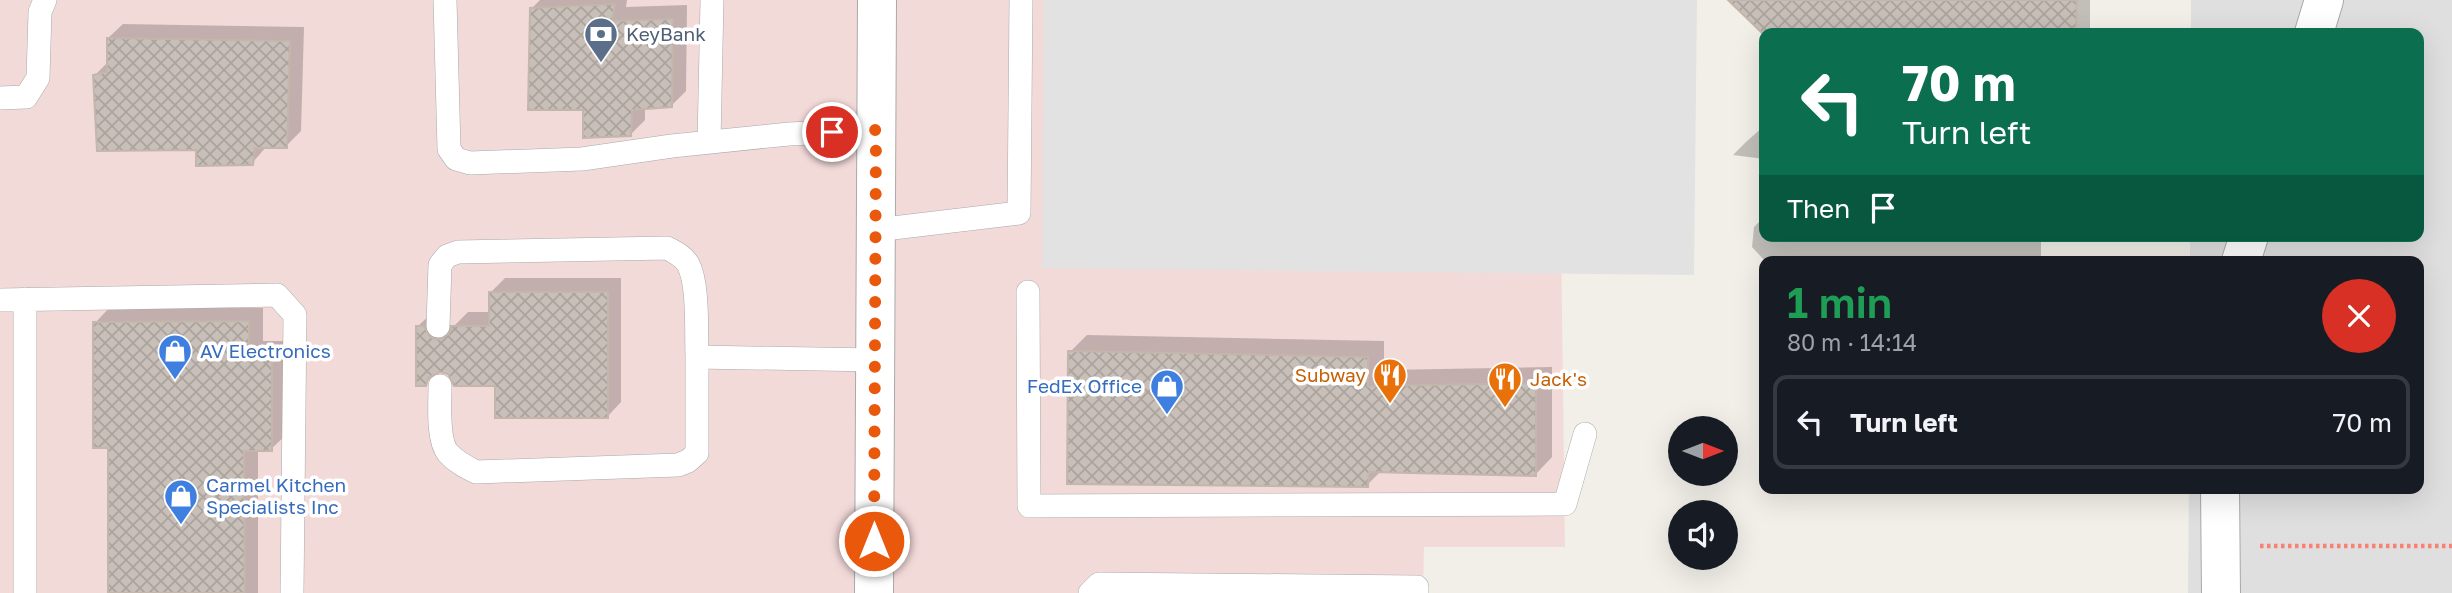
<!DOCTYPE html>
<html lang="en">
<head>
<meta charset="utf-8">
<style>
  :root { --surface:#171b24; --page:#20242c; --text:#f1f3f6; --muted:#9ea1a6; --line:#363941 }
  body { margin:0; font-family:"Golos Text",sans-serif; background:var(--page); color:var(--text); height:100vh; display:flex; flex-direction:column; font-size:26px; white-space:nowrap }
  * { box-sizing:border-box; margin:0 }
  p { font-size:23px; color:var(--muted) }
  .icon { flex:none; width:38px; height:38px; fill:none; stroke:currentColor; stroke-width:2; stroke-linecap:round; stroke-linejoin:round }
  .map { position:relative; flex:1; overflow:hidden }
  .sheet { position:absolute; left:1759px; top:256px; width:665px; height:238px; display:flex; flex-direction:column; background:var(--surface); border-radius:14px; box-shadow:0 7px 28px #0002 }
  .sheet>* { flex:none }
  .top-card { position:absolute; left:1759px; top:28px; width:665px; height:214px; border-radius:14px; box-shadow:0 7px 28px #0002; background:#0b6e4f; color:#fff; overflow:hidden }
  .needle { width:46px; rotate:90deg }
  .controls { position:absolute; left:1668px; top:416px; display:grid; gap:14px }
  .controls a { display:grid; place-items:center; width:70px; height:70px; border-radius:50%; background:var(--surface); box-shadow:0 7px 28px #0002; font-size:35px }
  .pin { position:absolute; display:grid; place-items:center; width:60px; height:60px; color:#fff; margin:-30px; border:4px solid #fff; border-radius:50%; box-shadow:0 2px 7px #0007 }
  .me { position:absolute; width:77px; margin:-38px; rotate:0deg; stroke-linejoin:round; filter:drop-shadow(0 0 5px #0008) }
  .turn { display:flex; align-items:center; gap:24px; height:147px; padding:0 28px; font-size:32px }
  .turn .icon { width:91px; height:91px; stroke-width:2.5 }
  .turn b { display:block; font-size:49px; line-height:60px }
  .then { display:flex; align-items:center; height:66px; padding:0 28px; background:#0003; gap:14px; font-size:26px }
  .round { display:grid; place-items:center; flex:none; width:74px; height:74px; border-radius:37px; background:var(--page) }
  .summary { display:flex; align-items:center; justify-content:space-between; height:119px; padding:0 28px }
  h1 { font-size:42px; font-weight:600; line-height:52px; color:#1e9e55 }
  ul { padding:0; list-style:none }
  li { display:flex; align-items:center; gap:21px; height:94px; margin:0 14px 10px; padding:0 14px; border:4px solid var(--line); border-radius:14px }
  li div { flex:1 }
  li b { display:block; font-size:26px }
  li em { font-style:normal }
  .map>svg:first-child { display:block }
  .residential { fill:#e0dfdf }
  .commercial { fill:#f2dad9 }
  .parking { fill:#e2e2e2 }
  .shadow { fill:#0003 }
  .building { fill:url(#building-cross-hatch); stroke:#c4b6ab; stroke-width:2 }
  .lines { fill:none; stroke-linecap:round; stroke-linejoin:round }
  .service-casing { stroke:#a9a9a9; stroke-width:24 }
  .minor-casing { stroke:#a9a9a9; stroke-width:40 }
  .tertiary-casing { stroke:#a9a9a9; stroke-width:40 }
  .path { stroke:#fa8072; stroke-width:4.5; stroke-dasharray:3.5 3.5; stroke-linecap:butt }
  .service { stroke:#fff; stroke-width:23 }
  .minor { stroke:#fff; stroke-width:38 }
  .tertiary { stroke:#fff; stroke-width:38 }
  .route { stroke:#ea580c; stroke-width:12; stroke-dasharray:0 21.6 }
  .labels { text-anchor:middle; stroke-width:7; stroke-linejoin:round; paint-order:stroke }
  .service-label { font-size:19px; fill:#4e5e75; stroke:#fff; text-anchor:start }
  .shop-label { font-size:19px; fill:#366cbe; stroke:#fff; text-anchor:start }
  .food-label { font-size:19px; fill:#c56008; stroke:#fff; text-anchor:end }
</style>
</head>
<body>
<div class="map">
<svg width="2452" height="593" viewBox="0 0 2452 593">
  <defs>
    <pattern id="building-cross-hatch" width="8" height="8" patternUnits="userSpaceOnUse" patternTransform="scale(1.75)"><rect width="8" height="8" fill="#c7bfb8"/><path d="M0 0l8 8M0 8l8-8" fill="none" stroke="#aba49e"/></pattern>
  </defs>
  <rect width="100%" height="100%" fill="#f2efe9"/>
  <path class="residential" d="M2191,0H2452V593H2188L2189,488H2418V261H2190V236H2418V33H2191Z"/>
  <path class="commercial" d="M0,0H1558L1565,547H1424L1423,593H0Z"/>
  <path class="parking" d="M1044,0H1697L1694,275L1042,268Z"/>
  <path class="shadow" d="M540,0H627L626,7L687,5L686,91L671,106L645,108V120L630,135L585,109L531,9Z
    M1738,0H2090V33H1765L1740,9Z
    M123,24L304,27L301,131L286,146H267L252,163L198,149L95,75L108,62V38Z
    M1764,126V159L1733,155L1746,142Z
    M1764,217V236H2041V261H1765L1752,247L1754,227Z
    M505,278H621V402L607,417L497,384L439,370L425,384L418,326L433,312L444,323L454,326L468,312H491V292Z
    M109,308H263V341H286V435L271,449H258V593H110V446L95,323Z
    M1087,335L1384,341V370L1552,367V457L1536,474L1381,471L1367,485L1070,352Z"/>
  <path class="building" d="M1728,0H2077L2076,33H1762Z
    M615,4L612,21L673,19L672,107L632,110L631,136L583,138V110H528L530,8Z
    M107,38L290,41L287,148H255L253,165L196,166V150L97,151L93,75L107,72Z
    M489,292H608V418H495V386H454L448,374L440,372L428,378L426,386H416V326H424L430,337L438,340L449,334L452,326H489Z
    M249,321V355H272V451H244L245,593H108V448H93V322Z
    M1068,351L1368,357V386L1536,383V476L1369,472L1368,487L1067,484Z"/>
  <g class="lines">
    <g class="service-casing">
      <path id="service" d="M445,0L449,149L456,159L470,163L582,159L672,146L789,134L876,130
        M0,98L26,97L38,78L40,12L45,0
        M709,142L712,0
        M876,230L1019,213L1021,0
        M1028,292L1029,506L1565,504L1585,434
        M0,300L277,295L295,315L292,593
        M438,326L440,265L447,256L458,252L667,248C675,252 683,256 688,264C699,284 696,333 697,357L875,360
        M440,386C440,403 437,440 448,453C456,462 466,467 476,472L678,465L688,461L697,453V357
        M25,593V299
        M1090,593L1099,584L1417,587V593"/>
    </g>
    <g class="minor-casing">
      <path id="minor" d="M2314,33L2324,0
        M2241,261L2249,236
        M2220,488L2221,593"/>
    </g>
    <g class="tertiary-casing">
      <path id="tertiary" d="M874,593L877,0"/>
    </g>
    <path class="path" d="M2260,546H2452"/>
    <use href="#service" class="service"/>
    <use href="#minor" class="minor"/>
    <use href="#tertiary" class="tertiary"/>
  </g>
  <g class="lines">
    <path class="route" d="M832,132L876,130L874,541"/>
  </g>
  <defs>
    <g id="bank-pin" transform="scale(1.75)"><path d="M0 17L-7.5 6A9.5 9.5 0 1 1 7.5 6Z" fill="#5c6f8a" stroke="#fff"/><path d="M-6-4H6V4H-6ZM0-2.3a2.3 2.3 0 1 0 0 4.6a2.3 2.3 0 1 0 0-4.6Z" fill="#fff"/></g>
    <g id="shop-pin" transform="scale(1.75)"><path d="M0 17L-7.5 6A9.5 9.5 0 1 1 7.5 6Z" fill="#3f7fe0" stroke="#fff"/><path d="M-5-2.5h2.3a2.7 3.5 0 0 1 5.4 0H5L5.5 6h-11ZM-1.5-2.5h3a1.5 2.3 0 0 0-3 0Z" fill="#fff"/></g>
    <g id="restaurant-pin" transform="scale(1.75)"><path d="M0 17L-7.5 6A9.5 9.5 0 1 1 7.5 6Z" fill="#e8710a" stroke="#fff"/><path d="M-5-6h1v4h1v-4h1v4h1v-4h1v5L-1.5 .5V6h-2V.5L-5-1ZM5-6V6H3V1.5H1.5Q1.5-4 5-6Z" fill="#fff"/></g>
  </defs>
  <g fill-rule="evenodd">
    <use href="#bank-pin" x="601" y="34"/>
    <use href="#shop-pin" x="175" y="351"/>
    <use href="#restaurant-pin" x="1390" y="375"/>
    <use href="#restaurant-pin" x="1505" y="379"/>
    <use href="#shop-pin" x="1167" y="386"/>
    <use href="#shop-pin" x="181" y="496"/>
  </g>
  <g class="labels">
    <g class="service-label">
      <text x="626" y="41">KeyBank</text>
    </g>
    <g class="shop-label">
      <text x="200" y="358">AV Electronics</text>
      <text x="1142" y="393" text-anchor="end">FedEx Office</text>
      <text x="206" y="492">Carmel Kitchen<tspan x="206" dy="22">Specialists Inc</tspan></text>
    </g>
    <g class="food-label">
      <text x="1366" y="382">Subway</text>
      <text x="1530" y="386" text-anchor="start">Jack's</text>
    </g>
  </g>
</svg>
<div class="controls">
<a><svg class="needle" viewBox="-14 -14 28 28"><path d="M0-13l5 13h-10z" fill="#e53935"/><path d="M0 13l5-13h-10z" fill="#9ea1a6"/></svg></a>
<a><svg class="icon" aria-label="sound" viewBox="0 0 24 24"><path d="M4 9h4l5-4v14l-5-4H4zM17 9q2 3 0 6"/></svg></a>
</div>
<div class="pin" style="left:832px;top:132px;background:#d93025"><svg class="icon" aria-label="arrive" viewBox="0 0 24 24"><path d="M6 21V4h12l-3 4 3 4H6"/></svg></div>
<svg class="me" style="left:874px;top:541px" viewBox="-20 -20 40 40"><circle r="17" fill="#ea580c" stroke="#fff" stroke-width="3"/><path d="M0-11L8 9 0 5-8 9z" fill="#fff"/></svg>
<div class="top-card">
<div class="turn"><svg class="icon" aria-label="left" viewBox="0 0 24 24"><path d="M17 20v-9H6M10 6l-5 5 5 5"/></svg><div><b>70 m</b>Turn left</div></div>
<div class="then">Then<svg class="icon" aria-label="arrive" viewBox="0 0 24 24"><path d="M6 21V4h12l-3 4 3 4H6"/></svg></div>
</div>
<section class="sheet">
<div class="summary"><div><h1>1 min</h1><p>80 m · 14:14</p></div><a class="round" style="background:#d93025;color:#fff"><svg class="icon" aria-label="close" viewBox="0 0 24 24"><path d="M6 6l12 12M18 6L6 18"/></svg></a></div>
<ul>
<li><svg class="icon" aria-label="left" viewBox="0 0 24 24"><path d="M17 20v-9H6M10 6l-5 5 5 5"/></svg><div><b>Turn left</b></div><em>70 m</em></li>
</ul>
</section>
</div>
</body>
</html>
